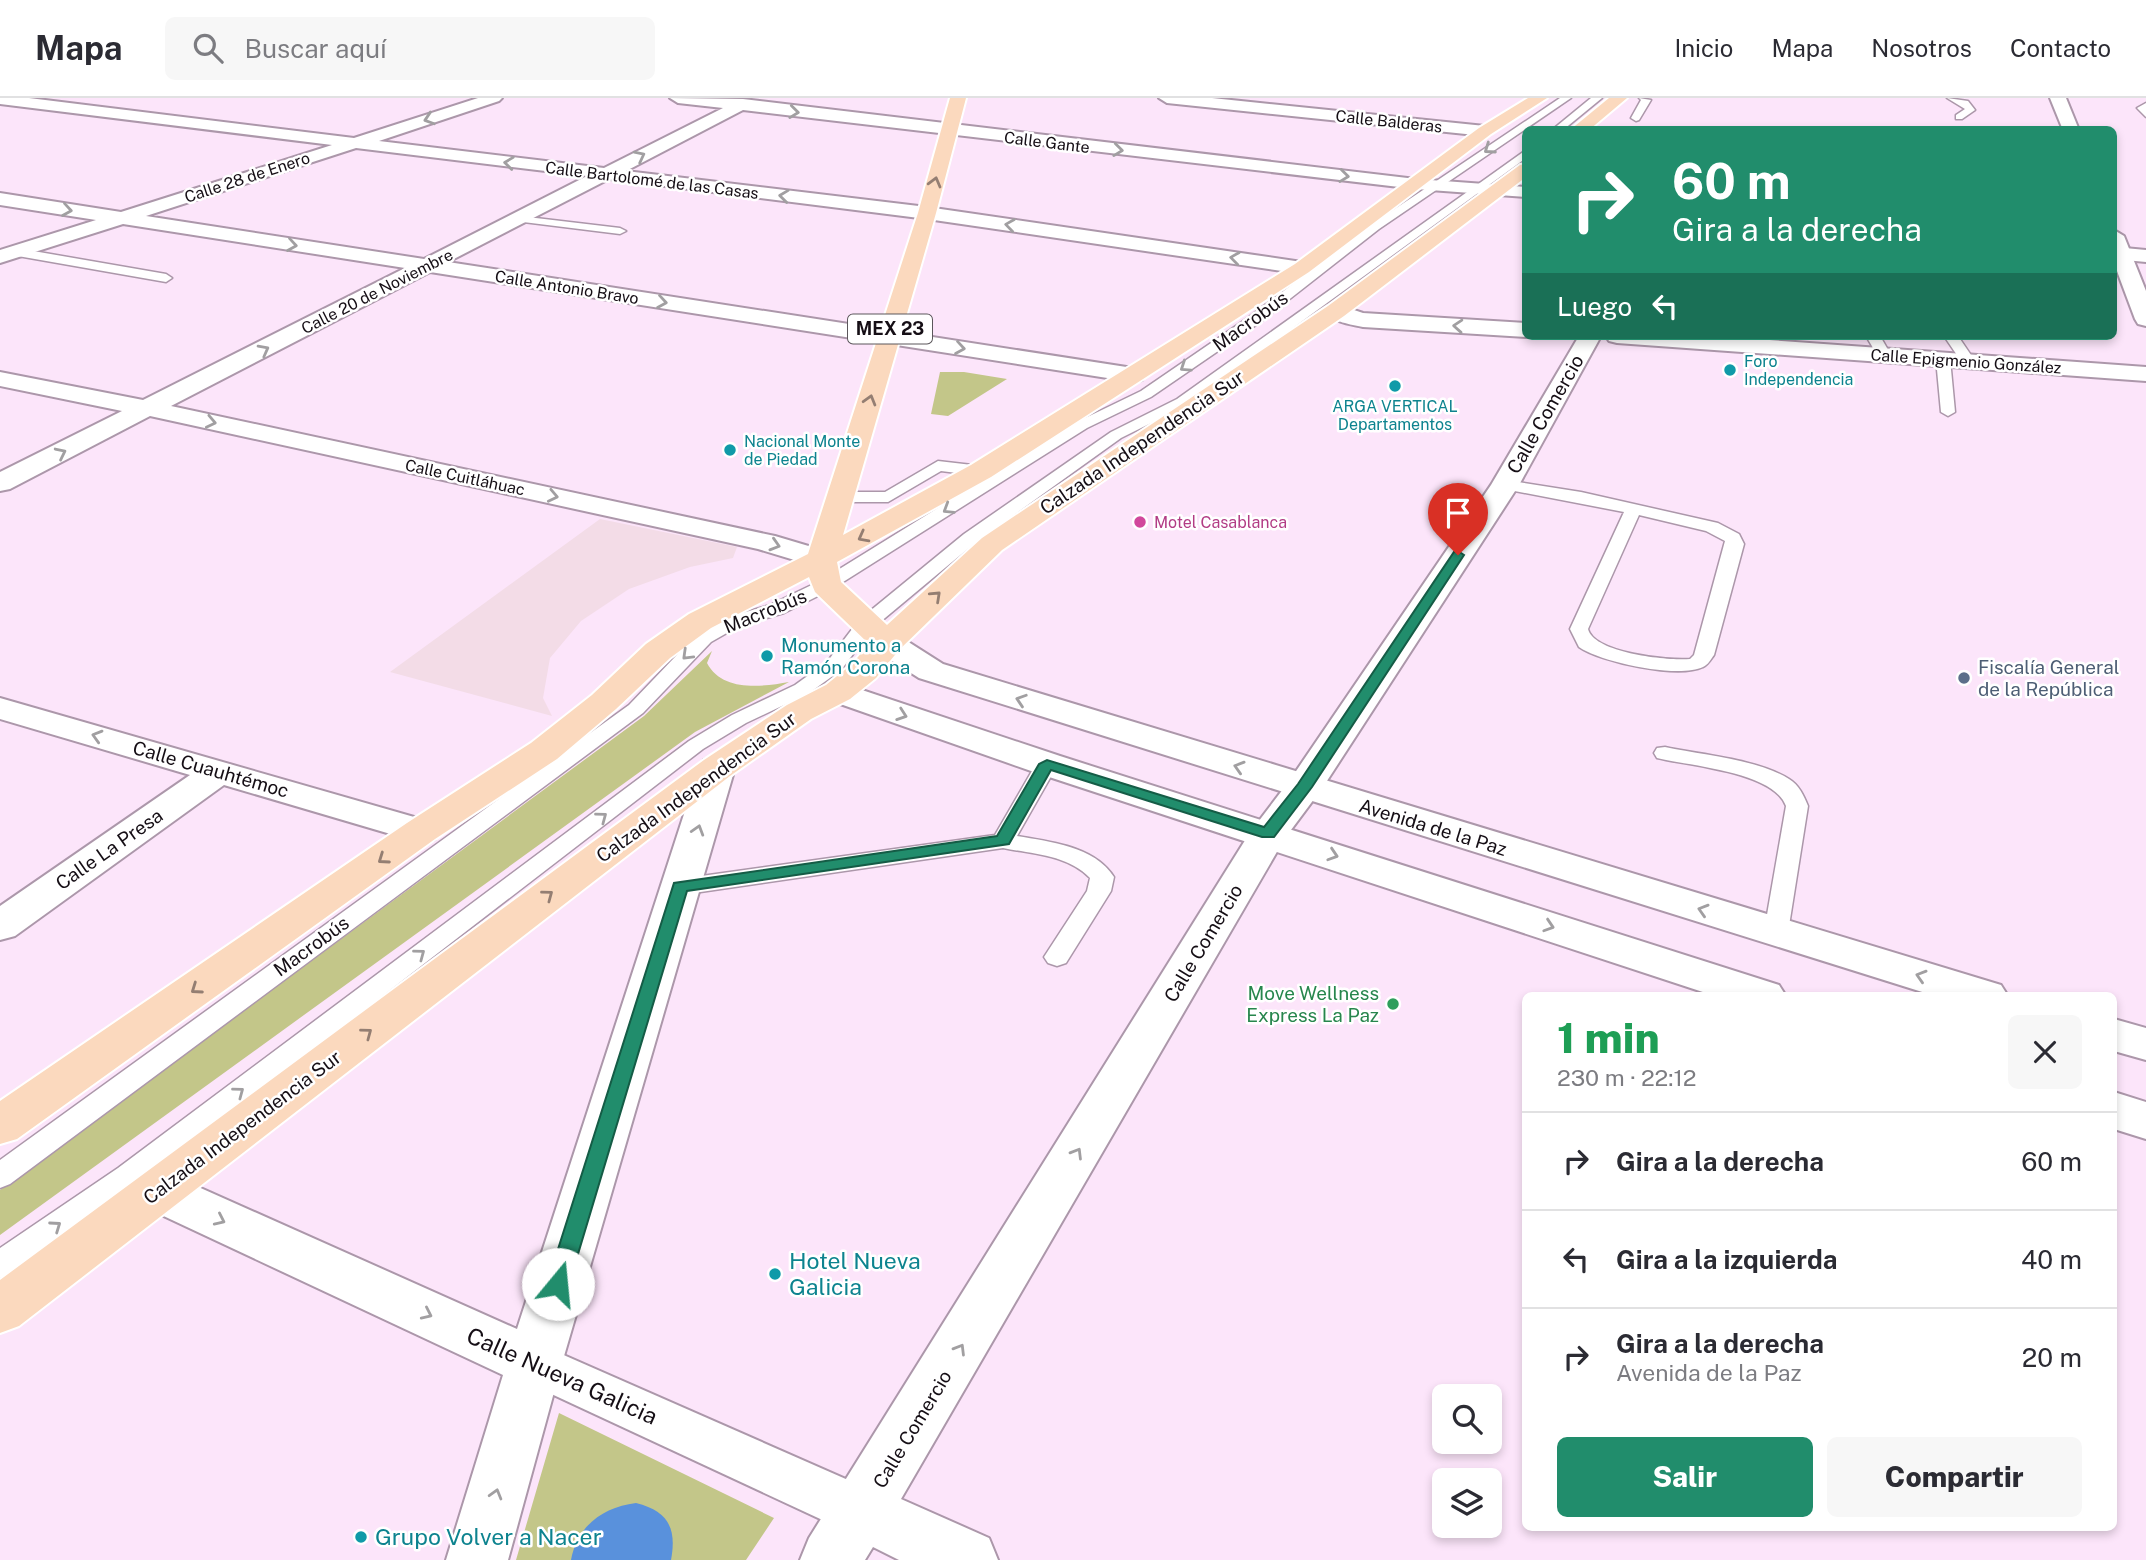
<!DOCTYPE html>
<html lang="es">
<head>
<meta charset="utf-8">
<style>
  :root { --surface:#fff; --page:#f7f7f7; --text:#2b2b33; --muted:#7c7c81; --line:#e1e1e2; --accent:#218d6c }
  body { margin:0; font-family:"Public Sans",sans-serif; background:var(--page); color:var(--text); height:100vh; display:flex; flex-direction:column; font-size:26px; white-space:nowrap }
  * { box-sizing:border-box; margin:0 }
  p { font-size:23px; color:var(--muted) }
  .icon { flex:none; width:38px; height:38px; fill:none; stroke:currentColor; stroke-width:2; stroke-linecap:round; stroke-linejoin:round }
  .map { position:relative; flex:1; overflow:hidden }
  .drawer { position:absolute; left:1522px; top:894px; width:595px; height:539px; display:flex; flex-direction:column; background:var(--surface); border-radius:10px; box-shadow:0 4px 10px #0003 }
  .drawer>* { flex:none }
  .top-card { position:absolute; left:1522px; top:28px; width:595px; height:214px; border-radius:10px; box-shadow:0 4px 10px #0003; background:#218d6c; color:#fff; overflow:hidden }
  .tools { position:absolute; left:1432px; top:1286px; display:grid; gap:14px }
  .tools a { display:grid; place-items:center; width:70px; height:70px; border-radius:10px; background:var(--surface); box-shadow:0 4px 10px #0003; font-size:35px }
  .pin { position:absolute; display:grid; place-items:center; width:60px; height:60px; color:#fff; margin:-72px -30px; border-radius:50% 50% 50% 0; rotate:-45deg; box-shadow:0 0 7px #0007 }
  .pin .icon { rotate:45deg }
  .me { position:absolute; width:77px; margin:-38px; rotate:17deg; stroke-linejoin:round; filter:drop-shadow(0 0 5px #0008) }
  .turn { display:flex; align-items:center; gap:24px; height:147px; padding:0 35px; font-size:32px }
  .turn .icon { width:91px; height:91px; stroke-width:2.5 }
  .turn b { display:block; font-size:49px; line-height:60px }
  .then { display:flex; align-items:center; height:66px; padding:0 35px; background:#0003; gap:14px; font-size:26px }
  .round { display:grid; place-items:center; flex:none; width:74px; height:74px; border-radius:10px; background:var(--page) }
  .head { display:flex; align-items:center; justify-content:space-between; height:119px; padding:0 35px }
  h1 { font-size:42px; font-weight:800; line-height:52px; color:#1e9e55 }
  .cta { display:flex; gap:14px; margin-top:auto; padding:14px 35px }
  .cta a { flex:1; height:80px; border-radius:10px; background:var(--accent); color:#fff; font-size:28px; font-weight:800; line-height:80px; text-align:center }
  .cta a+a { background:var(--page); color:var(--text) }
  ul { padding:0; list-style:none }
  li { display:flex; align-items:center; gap:21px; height:98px; padding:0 35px; border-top:2px solid var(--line) }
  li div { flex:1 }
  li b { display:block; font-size:26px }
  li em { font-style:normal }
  header { display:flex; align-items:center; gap:42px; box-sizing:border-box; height:98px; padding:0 35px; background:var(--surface); border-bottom:2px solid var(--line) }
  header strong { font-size:33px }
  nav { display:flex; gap:38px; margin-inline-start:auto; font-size:24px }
  .search { width:490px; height:63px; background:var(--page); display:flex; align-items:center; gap:18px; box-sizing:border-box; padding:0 24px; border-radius:10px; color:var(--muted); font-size:26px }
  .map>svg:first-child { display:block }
  .commercial { fill:#f3dce7 }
  .green { fill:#c3c689 }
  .water { fill:#5991dc }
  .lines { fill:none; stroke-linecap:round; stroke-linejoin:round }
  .service-casing { stroke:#ac97aa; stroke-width:3 }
  .pedestrian-casing { stroke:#ac97aa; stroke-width:4 }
  .minor-casing { stroke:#ac97aa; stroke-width:4 }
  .tertiary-casing { stroke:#ac97aa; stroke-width:4 }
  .primary-casing { stroke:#fff; stroke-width:4 }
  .service { fill:#fff; fill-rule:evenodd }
  .pedestrian { fill:#fff; fill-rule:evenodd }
  .minor { fill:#fff; fill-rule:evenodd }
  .tertiary { fill:#fff; fill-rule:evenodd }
  .primary { fill:#fbd9be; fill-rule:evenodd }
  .oneway { stroke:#a19fa1 }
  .oneway2 { stroke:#947e72 }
  .route { fill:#218d6c; stroke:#155c46; stroke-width:2 }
  .culture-dot { fill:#0f9aa8; stroke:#fff; stroke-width:2.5 }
  .hotel-dot { fill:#d1479c; stroke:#fff; stroke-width:2.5 }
  .service-dot { fill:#5c6f8a; stroke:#fff; stroke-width:2.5 }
  .leisure-dot { fill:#2e9e5b; stroke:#fff; stroke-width:2.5 }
  .labels { text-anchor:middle; stroke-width:5; stroke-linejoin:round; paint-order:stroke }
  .far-street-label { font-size:16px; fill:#150e15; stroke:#fff }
  .far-culture-label { font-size:16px; fill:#0d838f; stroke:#fff; text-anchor:start }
  .far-hotel-label { font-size:16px; fill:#b23c85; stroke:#fff; text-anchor:start }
  .shield { fill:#fff; stroke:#5b565b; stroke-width:2 }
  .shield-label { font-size:18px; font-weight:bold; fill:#150e15 }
  .street-label { font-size:19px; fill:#150e15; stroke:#fff }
  .culture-label { font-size:19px; fill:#0d838f; stroke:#fff; text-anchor:start }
  .service-label { font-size:19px; fill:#4e5e75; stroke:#fff; text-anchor:start }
  .leisure-label { font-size:19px; fill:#27864d; stroke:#fff; text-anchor:end }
  .near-culture-label { font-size:23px; fill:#0d838f; stroke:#fff; text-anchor:start }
  .near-street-label { font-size:23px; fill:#150e15; stroke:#fff }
</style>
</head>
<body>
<header>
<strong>Mapa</strong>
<div class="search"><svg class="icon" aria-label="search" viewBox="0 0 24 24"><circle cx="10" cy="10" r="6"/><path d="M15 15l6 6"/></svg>Buscar aquí</div>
<nav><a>Inicio</a><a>Mapa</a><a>Nosotros</a><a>Contacto</a></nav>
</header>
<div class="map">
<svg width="2146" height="1462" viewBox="0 0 2146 1462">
  <rect width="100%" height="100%" fill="#fce5fa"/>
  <path class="commercial" d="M600,421L737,449L733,460L690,469L629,491L581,523L550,560L543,600L552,618L390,574Z"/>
  <path class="green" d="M940,274H964L1007,281L948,318L931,316Z
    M712,553L707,565C722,594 762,589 789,584L695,634L0,1137V1092L644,618Z
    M559,1315L774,1420L746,1462H516Z"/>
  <path class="water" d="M636,1405C668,1413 677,1430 671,1462H571C577,1428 603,1409 636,1405Z"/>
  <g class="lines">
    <g class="service-casing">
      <path id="service" d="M1560,0H1571L1379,131L1259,225L1151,299L1087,330L832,491L784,515L739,528L711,544L643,615L10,1086L0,1090V1062L629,607L697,536L725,520L770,507L820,483L1077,324L1141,293L1249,219L1371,127Z
        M1591,0H1602L1563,32H1552Z
        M1639,0L1651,2L1639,22L1636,23L1631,20L1641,2Z
        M1947,0L1968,3L1975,12L1962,21H1956V17L1965,11Z
        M2146,5V19L2137,10Z
        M1526,52V60L1187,307L1121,340L976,444L873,530L841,572L809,595L746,625L703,651L138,1086L11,1176L0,1180V1150L118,1070L689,643L732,617L795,587L827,564L859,522L964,436L1111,334L1177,301Z
        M519,118L620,130L626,133L620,136L515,123V119Z
        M16,150L166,176L172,180L166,184L12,157L10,154Z
        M1866,238H1880L1891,257L1889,260H1879Z
        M1944,238H1958L1975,263L1973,266H1963Z
        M1943,257L1950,261L1955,314L1948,318L1941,314L1936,261Z
        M938,363L981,368L989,373L981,378L941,373L888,404H842L834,399L842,394H885Z
        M1505,382L1581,394L1718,425L1739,436L1744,446L1714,557C1711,561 1708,567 1703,569C1678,581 1600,564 1579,549L1570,531L1624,414L1499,390L1497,387ZM1639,417L1706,433L1725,443L1694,557L1690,561C1668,563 1594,555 1588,531Z
        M1665,649C1702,657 1757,661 1789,681C1799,687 1804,698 1808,708L1788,834L1785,840L1776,842L1767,840L1764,834L1786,708C1774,674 1690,668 1657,660L1654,655L1657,650Z
        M1047,660L1055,661L1058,666L1017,738C1051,744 1094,748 1114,779L1111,793L1066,865L1057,868L1048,865L1044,859L1087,793L1090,780C1068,757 1033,756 1003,750L680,797L672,794L668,789L672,784L680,781L995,737L1036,666L1039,661Z"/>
    </g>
    <g class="pedestrian-casing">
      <path id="pedestrian" d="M534,1244L880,1396L888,1414L880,1432L862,1439L844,1432L517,1280L510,1265L517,1250Z"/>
    </g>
    <g class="minor-casing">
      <path id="minor" d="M0,0H29L354,40L478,0H502L499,3L379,43L604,70L723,10L678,5L670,0L743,1L1416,81L1526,89V99L1416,91L743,12L626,73L927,109L1302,164L1309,166L1312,170L1309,174L1302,176L927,121L609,81L448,164L1133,270L1142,272L1145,277L1142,282L1133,284L430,174L171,308L775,438L832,455L836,461L832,467L821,470L758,451L150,318L10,391L0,393V374L122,313L0,288V274L143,302L405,170L123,126L0,165V152L96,122L0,107V95L121,114L332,47L0,6ZM356,50L587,78L424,161L146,118Z
        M1159,0H1212L1485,28L1493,33L1485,38L1167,5Z
        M2114,149L2146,152V164L2114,161Z
        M1336,206L1363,215L1526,225V238H1529L1526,239L1363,229C1350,226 1334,225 1325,213L1328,208Z
        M1579,238H1601L1519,387L1323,689L1285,740L901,1401L989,1440L998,1462H899L873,1449L865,1462H800L809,1440L1249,736L1290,682L1491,387Z
        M1606,238H1713L2146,269V283L1617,245L1609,243Z
        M0,600L435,725L440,733L435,741L421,745L224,687L15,838L0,842V808L190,677L0,621Z
        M717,659L730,662L735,670L562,1265L508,1462H446L503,1277L140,1107L133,1093L140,1079L158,1073L176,1079L517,1231L699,670L704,662Z"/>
    </g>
    <g class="tertiary-casing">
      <path id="tertiary" d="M2050,0H2066L2079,32H2063Z
        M2114,132L2124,138L2146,193V228L2138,226L2135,221L2114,165Z
        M887,535L899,538L943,566L2001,887L2008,898H1935L919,580L875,552L871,545L875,538Z
        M838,584L1060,658L1779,887L1786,898H1715L1034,674L826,601L821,594L826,587Z
        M2114,921L2146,930V962L2114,953Z
        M2114,994L2146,1004V1041L2114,1031Z"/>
    </g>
    <g class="primary-casing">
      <path id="primary" d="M950,0H966L936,115L843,437L971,367L1295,166L1479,30L1528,0H1547L1491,36L1309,174L991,379L837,464L841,484L887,527L982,440L1328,208L1520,67L1526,66V79L1344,218L1002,452L899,552L876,580L850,601L811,621L730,678L19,1228L0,1235V1182L704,662L787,607L826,587L852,566L869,546L815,494L809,479L711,530L670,560L616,611L557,661L435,741L17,1041L0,1046V1003L407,725L531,645L592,597L646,546L689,516L808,456L918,115Z
        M1609,0H1627L1589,32H1570Z"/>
    </g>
    <use href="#service" class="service"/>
    <use href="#pedestrian" class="pedestrian"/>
    <use href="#minor" class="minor"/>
    <use href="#tertiary" class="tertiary"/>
    <use href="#primary" class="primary"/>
  </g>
  <defs><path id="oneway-chevron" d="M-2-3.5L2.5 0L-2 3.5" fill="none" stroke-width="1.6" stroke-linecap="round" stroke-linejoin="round" transform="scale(1.75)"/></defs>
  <g class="oneway">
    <use href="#oneway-chevron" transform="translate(794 14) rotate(7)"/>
    <use href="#oneway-chevron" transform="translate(429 21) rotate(162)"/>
    <use href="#oneway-chevron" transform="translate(1489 51) rotate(145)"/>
    <use href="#oneway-chevron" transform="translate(1118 52) rotate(7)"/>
    <use href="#oneway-chevron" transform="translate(640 58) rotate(-27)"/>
    <use href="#oneway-chevron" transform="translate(509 65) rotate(-173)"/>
    <use href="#oneway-chevron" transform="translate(1344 78) rotate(7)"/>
    <use href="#oneway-chevron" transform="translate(784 98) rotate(-173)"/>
    <use href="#oneway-chevron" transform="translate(67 112) rotate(9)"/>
    <use href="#oneway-chevron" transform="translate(1010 127) rotate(-172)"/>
    <use href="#oneway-chevron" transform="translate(292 147) rotate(9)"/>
    <use href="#oneway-chevron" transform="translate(1235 160) rotate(-172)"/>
    <use href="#oneway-chevron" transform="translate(662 204) rotate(9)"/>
    <use href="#oneway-chevron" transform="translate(1458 228) rotate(-176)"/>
    <use href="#oneway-chevron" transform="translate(960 250) rotate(9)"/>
    <use href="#oneway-chevron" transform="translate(264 252) rotate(-28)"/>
    <use href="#oneway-chevron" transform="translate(1185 269) rotate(146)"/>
    <use href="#oneway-chevron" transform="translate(211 324) rotate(12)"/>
    <use href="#oneway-chevron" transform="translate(61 355) rotate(-26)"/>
    <use href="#oneway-chevron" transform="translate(553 398) rotate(12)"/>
    <use href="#oneway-chevron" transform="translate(948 411) rotate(148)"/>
    <use href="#oneway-chevron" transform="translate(775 447) rotate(17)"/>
    <use href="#oneway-chevron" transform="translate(687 557) rotate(136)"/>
    <use href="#oneway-chevron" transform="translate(1021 602) rotate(-162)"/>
    <use href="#oneway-chevron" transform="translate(902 617) rotate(19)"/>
    <use href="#oneway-chevron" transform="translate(97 638) rotate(-164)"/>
    <use href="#oneway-chevron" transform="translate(1239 669) rotate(-163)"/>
    <use href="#oneway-chevron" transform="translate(602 719) rotate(-37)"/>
    <use href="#oneway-chevron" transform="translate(698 732) rotate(-73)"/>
    <use href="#oneway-chevron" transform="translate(1333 757) rotate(18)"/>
    <use href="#oneway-chevron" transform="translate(1703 812) rotate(-163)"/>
    <use href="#oneway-chevron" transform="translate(1549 828) rotate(18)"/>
    <use href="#oneway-chevron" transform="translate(420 856) rotate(-37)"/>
    <use href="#oneway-chevron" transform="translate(1921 878) rotate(-163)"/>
    <use href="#oneway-chevron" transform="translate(239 994) rotate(-37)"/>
    <use href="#oneway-chevron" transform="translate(1077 1055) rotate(-59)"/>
    <use href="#oneway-chevron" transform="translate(220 1122) rotate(25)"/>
    <use href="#oneway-chevron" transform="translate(56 1128) rotate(-35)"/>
    <use href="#oneway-chevron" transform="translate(427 1216) rotate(25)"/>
    <use href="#oneway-chevron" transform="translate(960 1251) rotate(-59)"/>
    <use href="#oneway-chevron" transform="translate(496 1396) rotate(-74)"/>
  </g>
  <g class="oneway2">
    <use href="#oneway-chevron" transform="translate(935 84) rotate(-75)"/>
    <use href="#oneway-chevron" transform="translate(870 302) rotate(-74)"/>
    <use href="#oneway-chevron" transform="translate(863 439) rotate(152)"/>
    <use href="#oneway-chevron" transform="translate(936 498) rotate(-43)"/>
    <use href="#oneway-chevron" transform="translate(383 761) rotate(145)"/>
    <use href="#oneway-chevron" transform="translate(548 797) rotate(-37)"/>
    <use href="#oneway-chevron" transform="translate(196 891) rotate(145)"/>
    <use href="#oneway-chevron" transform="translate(367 935) rotate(-37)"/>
  </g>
  <path class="route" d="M1458,453L1464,457L1312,689L1274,739H1262L1051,672L1009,746L687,793L569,1186L566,1192L558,1195L550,1192L547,1186L674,785L997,738L1039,666L1047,662L1264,729L1298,686L1454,454Z"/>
  <g class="culture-dot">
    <circle cx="1730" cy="272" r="7"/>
    <circle cx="1395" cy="288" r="7"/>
    <circle cx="730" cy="352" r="7"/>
    <circle cx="767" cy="558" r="7"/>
    <circle cx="775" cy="1176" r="7"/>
    <circle cx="361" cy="1439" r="7"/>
  </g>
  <circle class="hotel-dot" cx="1140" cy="424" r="7"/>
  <circle class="service-dot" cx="1964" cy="580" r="7"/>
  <circle class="leisure-dot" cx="1393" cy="906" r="7"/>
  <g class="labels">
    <g class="far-street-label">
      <text transform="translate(1389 23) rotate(6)" y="6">Calle Balderas</text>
      <text transform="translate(1047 44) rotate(7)" y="6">Calle Gante</text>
      <text transform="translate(247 79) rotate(-18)" y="6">Calle 28 de Enero</text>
      <text transform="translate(652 82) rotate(7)" y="6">Calle Bartolomé de las Casas</text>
      <text transform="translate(567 189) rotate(9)" y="6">Calle Antonio Bravo</text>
      <text transform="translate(377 193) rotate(-27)" y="6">Calle 20 de Noviembre</text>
      <text transform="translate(1966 263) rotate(4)" y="6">Calle Epigmenio González</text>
      <text transform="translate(465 379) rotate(12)" y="6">Calle Cuitláhuac</text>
    </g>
    <g class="far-culture-label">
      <text x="1744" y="269">Foro<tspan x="1744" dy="18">Independencia</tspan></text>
      <text x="1395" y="314" text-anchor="middle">ARGA VERTICAL<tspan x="1395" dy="18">Departamentos</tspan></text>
      <text x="744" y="349">Nacional Monte<tspan x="744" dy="18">de Piedad</tspan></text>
    </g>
    <g class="far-hotel-label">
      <text x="1154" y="430">Motel Casablanca</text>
    </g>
    <rect class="shield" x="848" y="216.5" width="84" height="29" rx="5"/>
    <g class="shield-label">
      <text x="890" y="237">MEX 23</text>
    </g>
    <g class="street-label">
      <text transform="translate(1250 223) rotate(-36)" y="7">Macrobús</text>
      <text transform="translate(1545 316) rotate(-60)" y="7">Calle Comercio</text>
      <text transform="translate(1142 344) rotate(-34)" y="7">Calzada Independencia Sur</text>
      <text transform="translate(765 513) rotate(-22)" y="7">Macrobús</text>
      <text transform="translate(211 671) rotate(16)" y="7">Calle Cuauhtémoc</text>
      <text transform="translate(696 689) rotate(-36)" y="7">Calzada Independencia Sur</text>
      <text transform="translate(1433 729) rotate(17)" y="7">Avenida de la Paz</text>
      <text transform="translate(109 751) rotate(-35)" y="7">Calle La Presa</text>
      <text transform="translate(1203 845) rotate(-59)" y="7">Calle Comercio</text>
      <text transform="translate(311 848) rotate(-36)" y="7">Macrobús</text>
      <text transform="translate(242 1029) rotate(-37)" y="7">Calzada Independencia Sur</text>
      <text transform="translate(912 1331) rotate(-59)" y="7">Calle Comercio</text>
    </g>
    <g class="culture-label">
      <text x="781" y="554">Monumento a<tspan x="781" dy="22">Ramón Corona</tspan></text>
    </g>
    <g class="service-label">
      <text x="1978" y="576">Fiscalía General<tspan x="1978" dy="22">de la República</tspan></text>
    </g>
    <g class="leisure-label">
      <text x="1379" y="902">Move Wellness<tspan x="1379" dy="22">Express La Paz</tspan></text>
    </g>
    <g class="near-culture-label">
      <text x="789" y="1171">Hotel Nueva<tspan x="789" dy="26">Galicia</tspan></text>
      <text x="375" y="1447">Grupo Volver a Nacer</text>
    </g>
    <g class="near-street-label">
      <text transform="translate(562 1278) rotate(24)" y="8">Calle Nueva Galicia</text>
    </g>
  </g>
</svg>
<div class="tools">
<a><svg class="icon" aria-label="search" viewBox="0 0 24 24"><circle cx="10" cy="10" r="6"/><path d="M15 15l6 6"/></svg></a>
<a><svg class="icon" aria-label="layers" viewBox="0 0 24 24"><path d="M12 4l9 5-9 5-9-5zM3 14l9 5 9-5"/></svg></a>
</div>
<div class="pin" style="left:1458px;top:457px;background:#d93025"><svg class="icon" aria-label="arrive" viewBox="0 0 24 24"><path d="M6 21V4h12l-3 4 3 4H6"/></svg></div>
<svg class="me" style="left:558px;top:1186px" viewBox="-20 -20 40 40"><circle r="19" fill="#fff"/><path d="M0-13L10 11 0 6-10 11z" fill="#218d6c"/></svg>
<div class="top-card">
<div class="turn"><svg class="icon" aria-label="right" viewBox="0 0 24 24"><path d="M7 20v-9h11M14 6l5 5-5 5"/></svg><div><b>60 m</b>Gira a la derecha</div></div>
<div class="then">Luego<svg class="icon" aria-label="left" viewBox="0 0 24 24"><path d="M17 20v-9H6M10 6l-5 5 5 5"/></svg></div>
</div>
<section class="drawer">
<div class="head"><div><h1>1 min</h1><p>230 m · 22:12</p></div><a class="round"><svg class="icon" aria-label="close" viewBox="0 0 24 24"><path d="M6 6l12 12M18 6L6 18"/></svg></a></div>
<ul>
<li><svg class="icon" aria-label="right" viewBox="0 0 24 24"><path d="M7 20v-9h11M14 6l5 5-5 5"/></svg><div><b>Gira a la derecha</b></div><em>60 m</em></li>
<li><svg class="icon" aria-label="left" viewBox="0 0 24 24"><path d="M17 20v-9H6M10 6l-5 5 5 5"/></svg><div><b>Gira a la izquierda</b></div><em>40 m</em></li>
<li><svg class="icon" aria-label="right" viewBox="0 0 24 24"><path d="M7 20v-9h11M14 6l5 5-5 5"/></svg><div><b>Gira a la derecha</b><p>Avenida de la Paz</p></div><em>20 m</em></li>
</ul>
<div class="cta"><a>Salir</a><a>Compartir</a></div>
</section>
</div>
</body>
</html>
